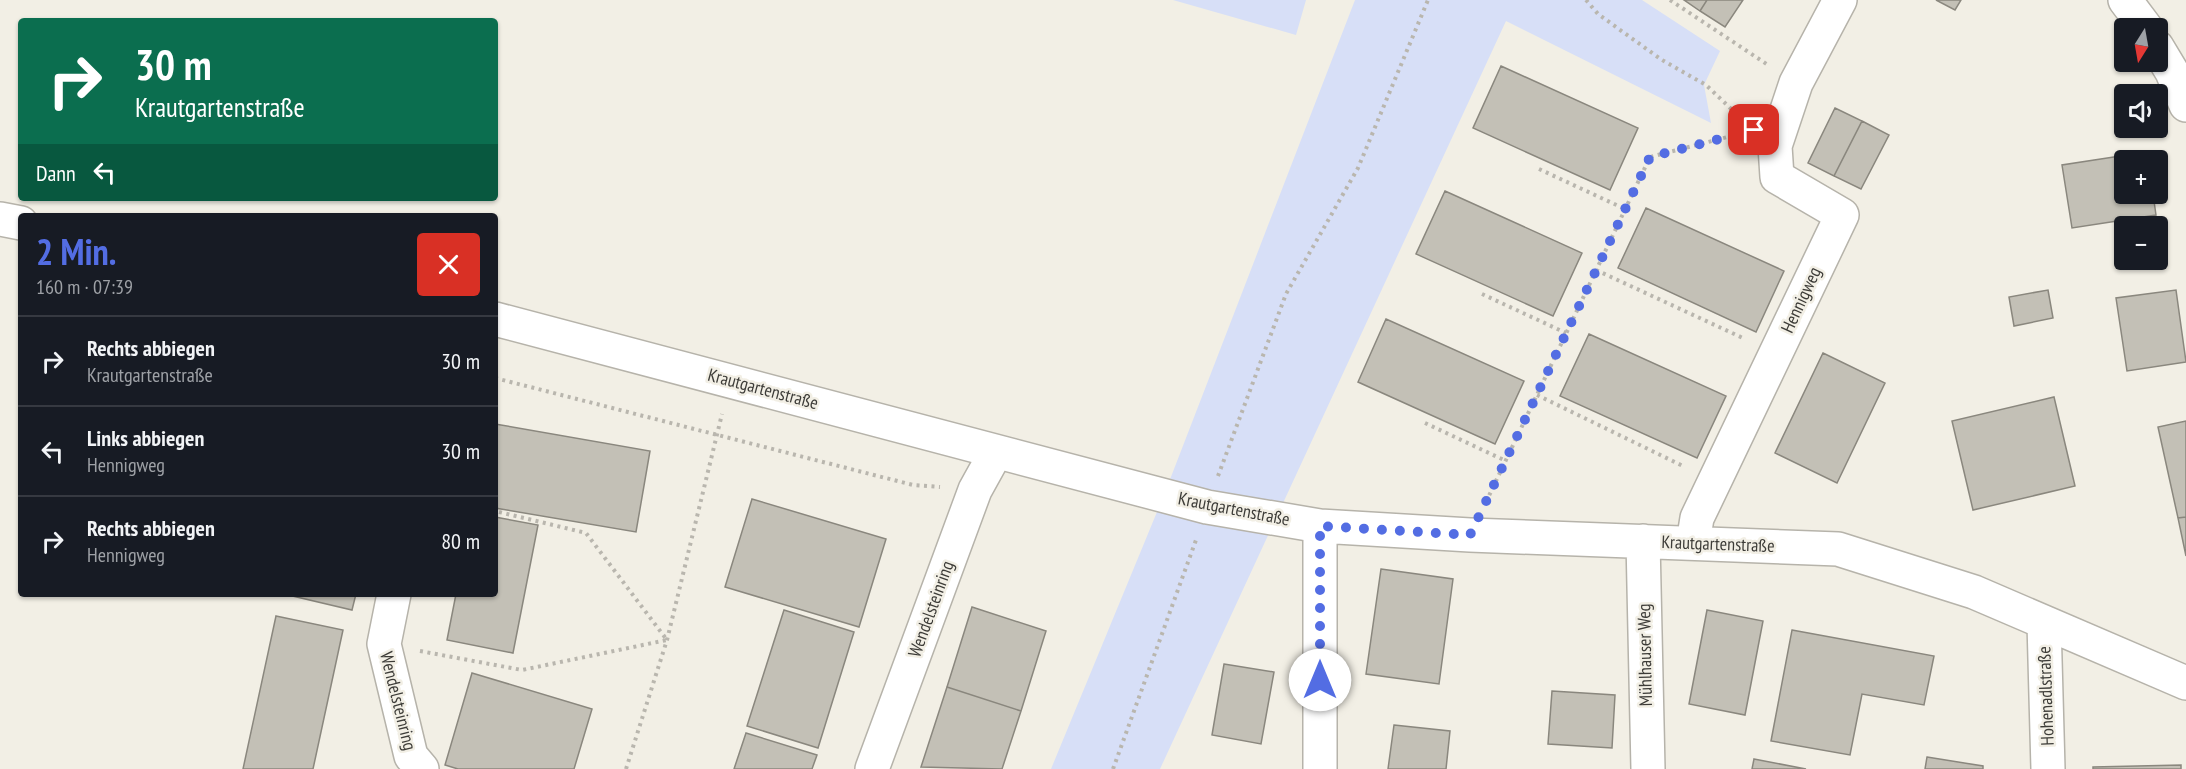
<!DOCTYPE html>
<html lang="de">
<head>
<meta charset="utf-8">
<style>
  :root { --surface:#171b24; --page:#242831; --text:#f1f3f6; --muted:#9ea1a6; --line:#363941; --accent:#536de3 }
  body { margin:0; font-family:"PT Sans Narrow",sans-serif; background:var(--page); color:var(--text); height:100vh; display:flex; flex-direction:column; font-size:22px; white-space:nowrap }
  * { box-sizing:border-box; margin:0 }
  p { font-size:20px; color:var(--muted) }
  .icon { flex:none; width:33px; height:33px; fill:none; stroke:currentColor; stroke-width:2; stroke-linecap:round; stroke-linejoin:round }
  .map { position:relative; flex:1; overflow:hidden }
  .side { position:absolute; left:18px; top:213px; width:480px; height:384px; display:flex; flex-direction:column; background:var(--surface); border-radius:6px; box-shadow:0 2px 4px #0004 }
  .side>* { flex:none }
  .hud { position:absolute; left:18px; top:18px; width:480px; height:183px; border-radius:6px; box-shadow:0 2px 4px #0004; background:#0b6e4f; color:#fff; overflow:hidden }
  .needle { width:39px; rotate:191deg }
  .controls { position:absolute; left:2114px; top:18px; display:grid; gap:12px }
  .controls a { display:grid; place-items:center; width:54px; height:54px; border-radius:6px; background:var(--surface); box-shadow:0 2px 4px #0004; font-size:30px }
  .pin { position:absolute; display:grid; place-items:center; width:51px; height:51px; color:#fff; margin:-26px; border-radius:12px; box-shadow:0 3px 9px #0006 }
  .me { position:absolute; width:66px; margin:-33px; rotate:0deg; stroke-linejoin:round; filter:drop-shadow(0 0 4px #0008) }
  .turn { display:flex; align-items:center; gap:21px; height:126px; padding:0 18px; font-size:27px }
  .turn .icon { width:78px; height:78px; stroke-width:2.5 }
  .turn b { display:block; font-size:42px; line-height:51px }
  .then { display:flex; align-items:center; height:57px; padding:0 18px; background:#0003; gap:12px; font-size:22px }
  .round { display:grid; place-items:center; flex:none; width:63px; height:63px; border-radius:6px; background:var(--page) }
  .head { display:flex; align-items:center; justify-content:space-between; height:102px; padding:0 18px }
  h1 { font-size:36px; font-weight:800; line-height:45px; color:var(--accent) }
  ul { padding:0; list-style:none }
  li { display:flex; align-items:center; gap:18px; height:90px; padding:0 18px; border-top:2px solid var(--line) }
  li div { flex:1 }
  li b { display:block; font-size:22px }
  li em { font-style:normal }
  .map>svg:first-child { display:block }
  .green { fill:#d7dff7 }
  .building { fill:#c3c0b6; stroke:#8a877e; stroke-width:1.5 }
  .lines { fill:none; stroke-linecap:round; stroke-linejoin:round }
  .minor-casing { stroke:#b6b3aa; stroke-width:36 }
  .path { stroke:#b9b6ae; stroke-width:4; stroke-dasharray:3 4.5; stroke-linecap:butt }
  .minor { stroke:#fff; stroke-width:33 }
  .route { stroke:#536de3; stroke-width:10; stroke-dasharray:0 18 }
  .labels { text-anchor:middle; stroke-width:5; stroke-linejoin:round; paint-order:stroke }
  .street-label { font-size:18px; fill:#3d3c38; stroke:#f2efe5 }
</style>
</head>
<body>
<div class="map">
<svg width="2186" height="769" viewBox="0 0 2186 769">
  <rect width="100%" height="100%" fill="#f2efe5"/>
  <path class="green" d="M1173,0H1306L1296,35Z
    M1355,0H1642L1720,51L1704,85L1711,123L1506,21L1160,769H1051L1164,495Z"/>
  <path class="building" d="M1684,0H1707L1700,11Z
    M1707,0H1743L1725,27L1700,11Z
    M1936,0H1961L1955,10Z
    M1501,66L1638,128L1610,190L1473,128Z
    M1835,108L1862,121L1834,176L1808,163Z
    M1862,121L1889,135L1861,189L1834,176Z
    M2146,152L2148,160H2124V194H2153L2156,215L2072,228L2062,165Z
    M1445,191L1582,253L1553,316L1416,254Z
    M1646,208L1784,271L1756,332L1618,268Z
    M2048,290L2053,318L2014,326L2009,297Z
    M2176,290L2186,362L2127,371L2116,298Z
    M1386,319L1524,381L1495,444L1358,382Z
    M1589,334L1726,396L1697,458L1560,396Z
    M1823,353L1885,383L1837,483L1775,453Z
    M2054,397L2075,486L1973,510L1952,421Z
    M2186,421V517L2178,518L2158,427Z
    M495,424L650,451L636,532L495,508Z
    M752,499L886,539L859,627L725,587Z
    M495,517L538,525L513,653L447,640L456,594H495Z
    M2186,517V556L2178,518Z
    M1381,569L1453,579L1439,684L1366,674Z
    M284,594H356L352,610Z
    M972,607L1046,631L1021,711L947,687Z
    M784,610L854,632L818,748L747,726Z
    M1707,610L1763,621L1745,715L1689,704Z
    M276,616L343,630L313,769H243Z
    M1792,630L1934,656L1924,705L1862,694L1850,755L1771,741Z
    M1224,664L1274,672L1261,744L1212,735Z
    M472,673L592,709L574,769H458L445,765Z
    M947,687L1021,711L1002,769L921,767Z
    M1552,691L1615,695L1612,748L1548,744Z
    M1394,725L1450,731L1446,769H1388Z
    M746,733L817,755L812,769H734Z
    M1927,757L1983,766V769H1925Z
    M1754,759L1806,769H1752Z
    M2181,765V769H2093V767Z"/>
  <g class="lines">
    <g class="minor-casing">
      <path id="minor" d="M2125,0L2146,28
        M2157,47L2172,72L2186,105
        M0,219L21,223
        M495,319L1207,507L1320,526L1470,535L1838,549L1974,592L2186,683
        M1320,526V769
        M1643,541L1648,769
        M1693,543L1697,518L1842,215L1777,177L1775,146L1796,83L1840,0
        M394,594L384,644L411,756L422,769
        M2044,623L2048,769
        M872,769L975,490L996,452"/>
    </g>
    <path class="path" d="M1586,0L1598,14L1662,60L1706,85L1746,123
      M1670,0L1768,65
      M1539,169L1625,209
      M1596,270L1745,339
      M1482,294L1566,333
      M495,378L913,485L940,487
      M1537,395L1685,467
      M1425,423L1506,461
      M1218,476L1286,294L1358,168L1428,0
      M1486,502L1650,157L1743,133
      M420,651L522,670L667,640L586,533L495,511
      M626,769L667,640L722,414
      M1113,769L1196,540"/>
    <use href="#minor" class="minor"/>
  </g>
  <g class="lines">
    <path class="route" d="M1320,680V526L1470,535L1650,157L1754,130"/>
  </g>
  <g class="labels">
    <g class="street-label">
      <text transform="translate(1801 300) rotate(-65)" y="6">Hennigweg</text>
      <text transform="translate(763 389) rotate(15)" y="6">Krautgartenstraße</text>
      <text transform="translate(1234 509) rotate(11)" y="6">Krautgartenstraße</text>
      <text transform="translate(1718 544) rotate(2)" y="6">Krautgartenstraße</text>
      <text transform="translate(931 609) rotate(-70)" y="6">Wendelsteinring</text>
      <text transform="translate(1645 655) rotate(-91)" y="6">Mühlhauser Weg</text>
      <text transform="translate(2046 696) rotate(-92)" y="6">Hohenadlstraße</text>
      <text transform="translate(398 701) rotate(76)" y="6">Wendelsteinring</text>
    </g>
  </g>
</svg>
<div class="controls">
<a><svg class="needle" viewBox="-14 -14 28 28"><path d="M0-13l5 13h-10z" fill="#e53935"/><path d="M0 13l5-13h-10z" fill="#9ea1a6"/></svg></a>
<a><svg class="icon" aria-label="sound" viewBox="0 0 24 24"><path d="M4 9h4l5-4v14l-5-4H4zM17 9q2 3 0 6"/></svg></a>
<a>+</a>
<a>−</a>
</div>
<div class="pin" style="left:1754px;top:130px;background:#d93025"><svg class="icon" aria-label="arrive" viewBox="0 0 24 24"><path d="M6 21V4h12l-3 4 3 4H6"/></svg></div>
<svg class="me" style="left:1320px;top:680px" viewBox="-20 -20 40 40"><circle r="19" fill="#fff"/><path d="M0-13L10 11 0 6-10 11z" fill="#536de3"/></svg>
<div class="hud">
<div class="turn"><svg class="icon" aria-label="right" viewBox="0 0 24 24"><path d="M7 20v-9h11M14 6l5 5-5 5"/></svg><div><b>30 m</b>Krautgartenstraße</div></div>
<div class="then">Dann<svg class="icon" aria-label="left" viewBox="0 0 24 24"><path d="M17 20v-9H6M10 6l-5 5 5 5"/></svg></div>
</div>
<section class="side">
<div class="head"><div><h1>2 Min.</h1><p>160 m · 07:39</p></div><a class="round" style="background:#d93025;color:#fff"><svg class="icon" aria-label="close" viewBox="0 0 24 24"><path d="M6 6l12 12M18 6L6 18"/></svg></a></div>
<ul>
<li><svg class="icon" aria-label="right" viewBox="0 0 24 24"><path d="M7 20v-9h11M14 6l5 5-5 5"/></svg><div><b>Rechts abbiegen</b><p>Krautgartenstraße</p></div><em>30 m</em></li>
<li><svg class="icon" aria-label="left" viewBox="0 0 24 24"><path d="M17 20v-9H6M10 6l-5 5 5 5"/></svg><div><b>Links abbiegen</b><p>Hennigweg</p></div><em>30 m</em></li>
<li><svg class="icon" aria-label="right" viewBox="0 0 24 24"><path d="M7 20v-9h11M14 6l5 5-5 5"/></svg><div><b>Rechts abbiegen</b><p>Hennigweg</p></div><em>80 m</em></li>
</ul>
</section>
</div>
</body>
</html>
